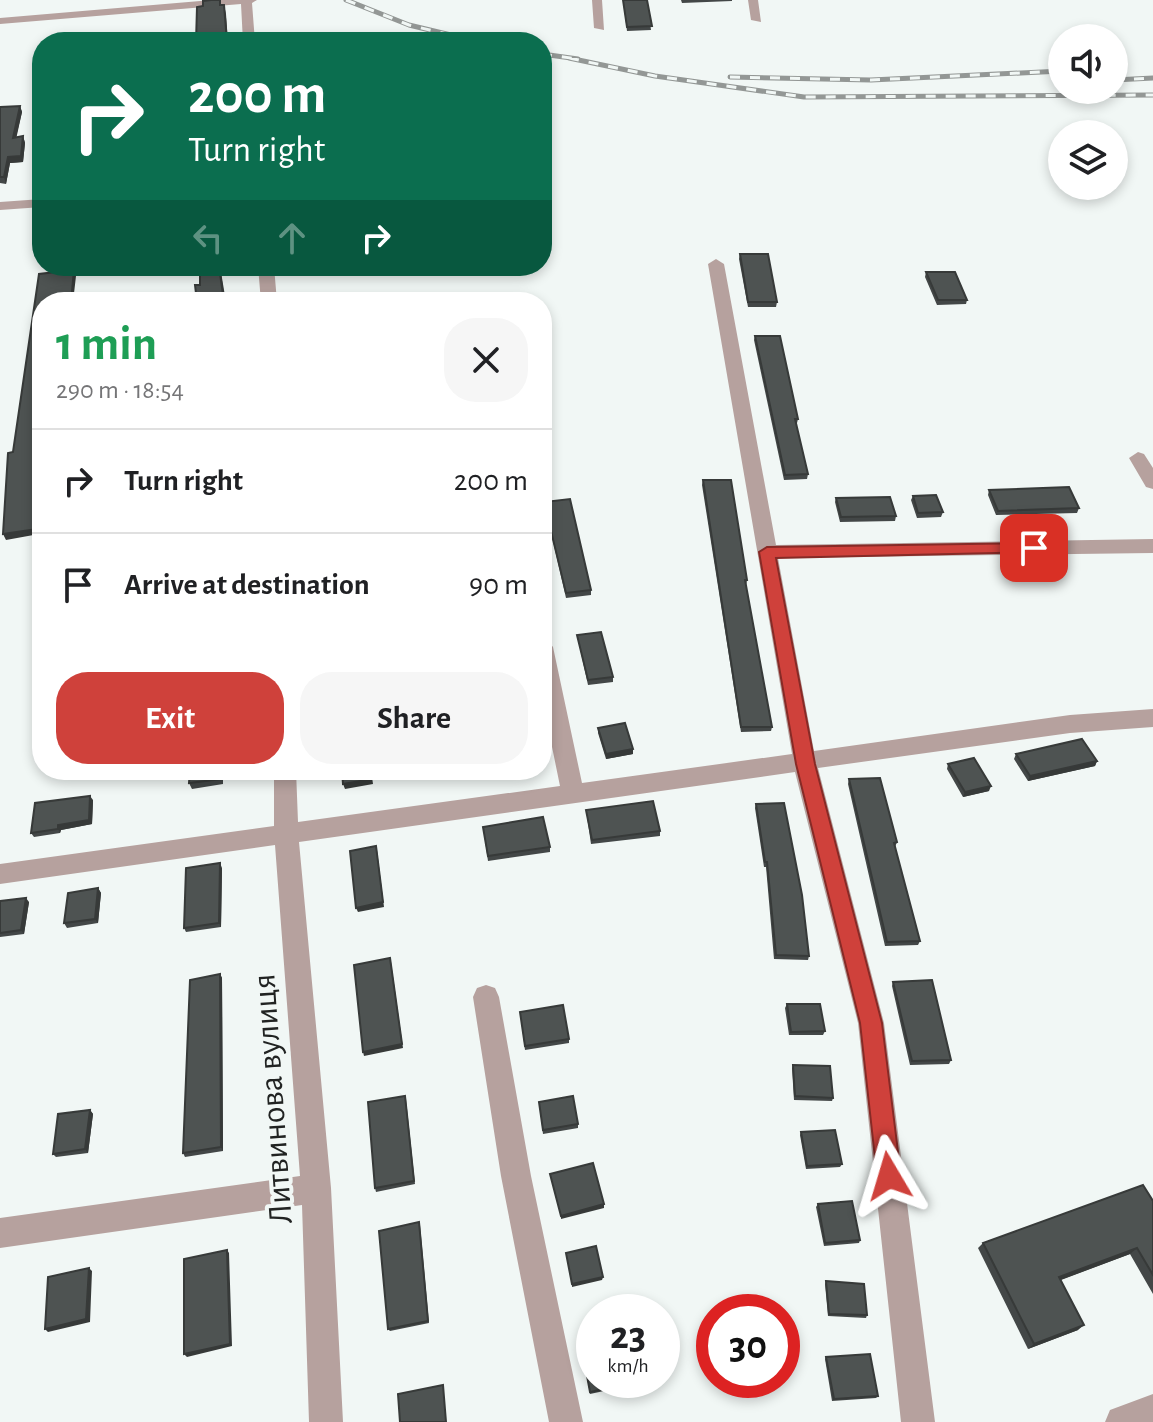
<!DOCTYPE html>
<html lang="en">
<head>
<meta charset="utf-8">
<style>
  :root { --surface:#fff; --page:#f6f6f6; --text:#202124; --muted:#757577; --line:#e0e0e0; --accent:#cf413b }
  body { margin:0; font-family:"Alegreya Sans",sans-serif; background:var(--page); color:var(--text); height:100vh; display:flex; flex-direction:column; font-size:30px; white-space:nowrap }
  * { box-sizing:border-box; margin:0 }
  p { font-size:26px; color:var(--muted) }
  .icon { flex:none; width:44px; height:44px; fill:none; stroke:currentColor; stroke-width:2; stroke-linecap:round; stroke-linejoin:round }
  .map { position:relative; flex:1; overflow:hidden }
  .panel { position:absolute; left:32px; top:292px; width:520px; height:488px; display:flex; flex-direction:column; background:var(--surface); border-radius:32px; box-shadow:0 4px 12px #0003 }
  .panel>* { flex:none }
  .top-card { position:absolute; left:32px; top:32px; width:520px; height:244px; border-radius:32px; box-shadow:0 4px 12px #0003; background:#0b6e4f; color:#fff; overflow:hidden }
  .buttons { position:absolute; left:1048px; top:24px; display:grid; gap:16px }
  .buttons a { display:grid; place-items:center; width:80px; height:80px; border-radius:50%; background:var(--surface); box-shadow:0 4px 12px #0003; font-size:40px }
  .speed { position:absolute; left:576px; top:1294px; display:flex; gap:16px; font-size:40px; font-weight:700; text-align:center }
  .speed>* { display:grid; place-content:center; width:104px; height:104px; border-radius:50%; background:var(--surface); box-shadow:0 4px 12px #0003; line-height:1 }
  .speed small { font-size:20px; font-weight:400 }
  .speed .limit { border:12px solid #d22; background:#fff; color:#111 }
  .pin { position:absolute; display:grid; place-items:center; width:68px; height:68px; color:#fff; margin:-34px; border-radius:16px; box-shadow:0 4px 12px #0006 }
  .me { position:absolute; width:88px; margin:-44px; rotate:353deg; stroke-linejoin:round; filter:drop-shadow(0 0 6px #0008) }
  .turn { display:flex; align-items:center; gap:28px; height:168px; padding:0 24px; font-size:36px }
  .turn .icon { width:104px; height:104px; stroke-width:2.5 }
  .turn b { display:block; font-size:56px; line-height:68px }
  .lanes { display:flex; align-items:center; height:76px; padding:0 24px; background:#0003; justify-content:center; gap:40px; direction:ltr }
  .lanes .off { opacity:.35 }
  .round { display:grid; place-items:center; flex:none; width:84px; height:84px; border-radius:32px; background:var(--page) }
  .overview { display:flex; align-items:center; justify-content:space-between; height:136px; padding:0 24px }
  h1 { font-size:48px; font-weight:700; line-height:60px; color:#1e9e55 }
  .cta { display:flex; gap:16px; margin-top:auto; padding:16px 24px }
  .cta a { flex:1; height:92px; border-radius:32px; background:var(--accent); color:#fff; font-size:32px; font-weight:700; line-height:92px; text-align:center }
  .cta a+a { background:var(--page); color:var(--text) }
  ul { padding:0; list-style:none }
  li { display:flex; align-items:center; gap:24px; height:104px; padding:0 24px; border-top:2px solid var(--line) }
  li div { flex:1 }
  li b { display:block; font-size:30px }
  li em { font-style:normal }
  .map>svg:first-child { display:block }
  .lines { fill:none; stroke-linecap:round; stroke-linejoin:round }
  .minor { fill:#b6a19e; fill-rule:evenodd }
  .rail-casing { stroke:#939795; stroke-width:5 }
  .rail { stroke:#f1f7f5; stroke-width:3; stroke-dasharray:10; stroke-linecap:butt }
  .wall { fill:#434747 }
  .shaded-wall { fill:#373a39 }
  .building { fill:#4e5352; stroke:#373a39; stroke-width:2 }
  .route { fill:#cf413b; stroke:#872a26; stroke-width:2 }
  .labels { text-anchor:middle; stroke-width:8; stroke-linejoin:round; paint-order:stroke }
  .near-street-label { font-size:34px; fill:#212322; stroke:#f1f7f5 }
</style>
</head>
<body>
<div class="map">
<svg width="1153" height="1422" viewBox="0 0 1153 1422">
  <rect width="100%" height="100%" fill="#f1f7f5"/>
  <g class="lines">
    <path class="minor" d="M212,0H257L252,3L255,42H243L241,4L0,24V18Z
      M592,0H602L604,30L594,28Z
      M748,0H758L761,22L751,20Z
      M42,199V207L0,210V202Z
      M716,259L724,264L776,545L1153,539V553L778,558L814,751L1070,715L1153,709V727L1070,733L818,768L884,1023L935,1422H901L858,1023L795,772L299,842L331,1188L343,1422H309L302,1205L0,1248V1218L300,1176L275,845L0,884V864L274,826V770H296L298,822L560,786L542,698V639L549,642L553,647L582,783L792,754L708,264Z
      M258,266H274L277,302H261Z
      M1138,452L1144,454L1153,468V489L1146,487L1129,458Z
      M486,985L495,988L499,997L531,1176L583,1422H549L501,1176L473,997L477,988Z
      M1153,1394V1422H1105L1110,1410Z"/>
    <g class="rail-casing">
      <path id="rail" d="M346,0L409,25L480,42
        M542,54L578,59
        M569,58L655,76L804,97L1153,95
        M730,77L871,80L1062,71
        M1114,80L1153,78"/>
    </g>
    <use href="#rail" class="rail"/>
  </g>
  <path class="wall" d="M623,0H647L651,30L627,31Z
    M681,0H732V1L682,3Z
    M20,106L22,112L16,137L23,136L25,143L23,162L10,163L6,184L0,183V107Z
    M740,254L777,302L776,307H748L739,259Z
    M926,272L967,300L966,304L937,305L925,277Z
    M755,336L798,419L797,423H796L808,474L807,479L784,480L754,340Z
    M703,480L747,580L746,585L772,727L771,731L741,732L702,485Z
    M989,490L1079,508L1077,513L996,515L988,495Z
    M913,496L943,512L941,517L917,518L911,500Z
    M836,498L896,516L895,521L840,522L835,502Z
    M544,502L591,590V595L566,598Z
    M577,635L613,677V682L588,685Z
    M598,728L633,754L606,759L598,733Z
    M1016,754L1097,761L1095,766L1028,781L1014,759Z
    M948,764L989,791L963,797L947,769Z
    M190,770H223V784L192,789L189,783Z
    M849,779L897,842L895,847L920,941L918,945L885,946L848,784Z
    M93,800L92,824L61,830L60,833L34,837L31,833Z
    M756,804L809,956L808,960L774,959L766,867H764L755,808Z
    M586,810L660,831V836L591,844Z
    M483,827L550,847V852L488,861Z
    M222,868L221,927L186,932L184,928Z
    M98,888L101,893L98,923L67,928L64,923Z
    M0,901L29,902L24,934L0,937Z
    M220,974L222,978L223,1151L185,1157L183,1153Z
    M893,982L951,1060L949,1064L910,1065L892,986Z
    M787,1004L825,1031L823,1035H789L785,1008Z
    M520,1012L569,1039V1043L525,1050Z
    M793,1065L833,1098L832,1101L794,1100L792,1068Z
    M406,1099L415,1184L376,1192L375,1188Z
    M539,1102L578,1124V1128L543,1134Z
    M90,1110L93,1114L88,1153L56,1157L53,1154Z
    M801,1132L842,1164L840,1167L806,1169L800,1135Z
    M1153,1201V1294L1130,1254L1060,1280L1078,1330L1028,1349L978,1248L983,1243Z
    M818,1204L860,1240L859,1243L824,1246L816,1207Z
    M420,1225L429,1323L390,1331L388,1329Z
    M826,1281L867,1315L866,1318L828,1316L825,1284Z
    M582,1351L632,1383V1385L590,1394Z
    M826,1357L878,1396L876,1398L832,1401L825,1359Z"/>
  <path class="shaded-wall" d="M224,5L226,14L228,42H227Z
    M20,106L22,112L15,144L13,138Z
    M23,136L25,143L23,162L10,163L6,184L4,177L8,157Z
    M219,266H227V271L221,272L226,302H224Z
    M74,270L76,276L73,302H71Z
    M40,423H42V435L39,534L6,540L3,534Z
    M633,749V754L606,759V754Z
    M1097,761L1095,766L1028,781L1030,776Z
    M371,770L373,784L345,789L343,784Z
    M991,786L989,791L963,797L965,792Z
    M90,796L93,800L92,824L61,830L60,833L58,829V825Z
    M377,850L384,907L358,912L356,908Z
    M220,863L222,868L221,927L219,923Z
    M98,888L101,893L98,923L95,919Z
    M26,898L29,902L24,934L21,930Z
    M391,962L403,1048L364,1056L363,1052Z
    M220,974L222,978L223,1151L221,1147Z
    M90,1110L93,1114L88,1153L85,1149Z
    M604,1204V1208L561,1219V1216Z
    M1137,1248L1130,1254L1053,1283L1059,1277Z
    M227,1250L229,1253L232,1346L187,1357L184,1354Z
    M89,1268L92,1271L90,1322L48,1332L45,1329Z
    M603,1277L602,1280L572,1287V1284Z
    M1084,1325L1078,1330L1028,1349L1034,1344Z"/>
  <path class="building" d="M211,0H220V5H224L227,42H196L197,7L203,6V1Z
    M623,0H647L652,26L627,27Z
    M20,106L13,138L23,136L21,156L8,157L4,177H0V107Z
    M740,254H768L777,302H748Z
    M200,266H219L224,302H197L195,285H200Z
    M74,270L71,302H42V423H40L37,529L3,534L8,453L13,452L39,274Z
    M926,272H955L967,300H938Z
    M755,336H780L798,419H795L808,474L785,475Z
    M703,480H731L747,580H745L772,727H741Z
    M1069,487L1079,508L998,511L989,490Z
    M936,495L943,512L918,513L913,496Z
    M890,497L896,516L841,517L836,498Z
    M570,499L591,590L566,593L544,502Z
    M601,632L613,677L588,680L577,635Z
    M625,723L633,749L606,754L598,728Z
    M1082,739L1097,761L1030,776L1016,754Z
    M974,758L991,786L965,792L948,764Z
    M190,770H221V779L189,783Z
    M342,770H371L372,779L343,784Z
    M880,778L897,842L894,843L920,941L887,942L849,779Z
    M90,796L89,820L58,825V829L31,833L35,803Z
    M653,801L660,831L592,840L586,810Z
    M784,803L802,895L809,956L776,955L767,862H765L756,804Z
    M543,817L550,847L488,856L483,827Z
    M376,846L383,902L356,908L350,851Z
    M220,863L219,923L184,928L186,868Z
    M98,888L95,919L64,923L68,893Z
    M26,898L21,930L0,933V901Z
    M390,958L402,1044L363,1052L354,965Z
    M220,974L221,1147L183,1153L190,980Z
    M932,980L951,1060L912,1061L893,982Z
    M787,1004H820L825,1031L791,1032Z
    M563,1005L569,1039L525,1046L520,1012Z
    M793,1065L830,1066L833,1098L795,1096Z
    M405,1096L414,1181L375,1188L368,1102Z
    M573,1096L578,1124L543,1130L539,1102Z
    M90,1110L85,1149L53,1154L58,1114Z
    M835,1130L842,1164L807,1166L801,1132Z
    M593,1163L604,1204L561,1216L550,1174Z
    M1143,1185L1153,1201V1275L1137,1248L1059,1277L1084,1325L1034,1344L983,1243Z
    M852,1201L860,1240L825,1243L818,1204Z
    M419,1222L428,1321L388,1329L379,1231Z
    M596,1246L603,1277L572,1284L566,1253Z
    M227,1250L230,1344L184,1354V1259Z
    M89,1268L86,1319L45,1329L48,1277Z
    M826,1281L864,1284L867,1315L829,1314Z
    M594,1346V1380H631L632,1383L590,1392L582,1349Z
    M870,1354L878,1396L834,1399L826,1357Z
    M443,1385L446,1422H400L398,1394Z"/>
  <path class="route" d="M1034,543L1040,544V552L776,558L815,764L882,1023L901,1176L898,1185L889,1188L880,1185L877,1176L860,1023L796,764L759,552L767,547Z"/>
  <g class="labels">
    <g class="near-street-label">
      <text transform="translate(271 1099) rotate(-94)" y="12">Литвинова вулиця</text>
    </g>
  </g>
</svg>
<div class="buttons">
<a><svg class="icon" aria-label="sound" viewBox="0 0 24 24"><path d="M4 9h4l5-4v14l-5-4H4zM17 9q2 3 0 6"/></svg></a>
<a><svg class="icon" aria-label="layers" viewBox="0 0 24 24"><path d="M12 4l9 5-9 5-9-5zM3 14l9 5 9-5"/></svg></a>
</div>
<div class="speed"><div>23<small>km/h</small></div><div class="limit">30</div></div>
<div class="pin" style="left:1034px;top:548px;background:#d93025"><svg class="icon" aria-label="arrive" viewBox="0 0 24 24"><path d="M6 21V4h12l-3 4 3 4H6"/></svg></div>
<svg class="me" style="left:889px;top:1176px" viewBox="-20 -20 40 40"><path d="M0-17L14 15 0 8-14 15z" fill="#cf413b" stroke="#fff" stroke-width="4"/></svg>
<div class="top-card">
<div class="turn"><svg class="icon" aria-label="right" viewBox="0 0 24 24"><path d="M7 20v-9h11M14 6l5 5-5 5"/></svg><div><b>200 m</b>Turn right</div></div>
<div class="lanes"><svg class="icon off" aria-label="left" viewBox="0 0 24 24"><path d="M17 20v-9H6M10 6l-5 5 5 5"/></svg><svg class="icon off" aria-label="ahead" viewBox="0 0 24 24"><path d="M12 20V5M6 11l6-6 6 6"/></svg><svg class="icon" aria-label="right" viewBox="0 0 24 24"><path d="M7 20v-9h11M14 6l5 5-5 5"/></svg></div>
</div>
<section class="panel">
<div class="overview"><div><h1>1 min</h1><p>290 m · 18:54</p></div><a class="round"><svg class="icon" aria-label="close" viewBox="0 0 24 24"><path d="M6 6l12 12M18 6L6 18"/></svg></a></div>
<ul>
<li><svg class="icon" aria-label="right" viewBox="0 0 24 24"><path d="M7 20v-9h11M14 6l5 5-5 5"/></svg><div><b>Turn right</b></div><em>200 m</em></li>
<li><svg class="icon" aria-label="arrive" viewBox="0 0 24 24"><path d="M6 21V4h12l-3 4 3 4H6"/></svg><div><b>Arrive at destination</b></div><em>90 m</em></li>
</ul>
<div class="cta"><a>Exit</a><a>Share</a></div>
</section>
</div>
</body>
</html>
